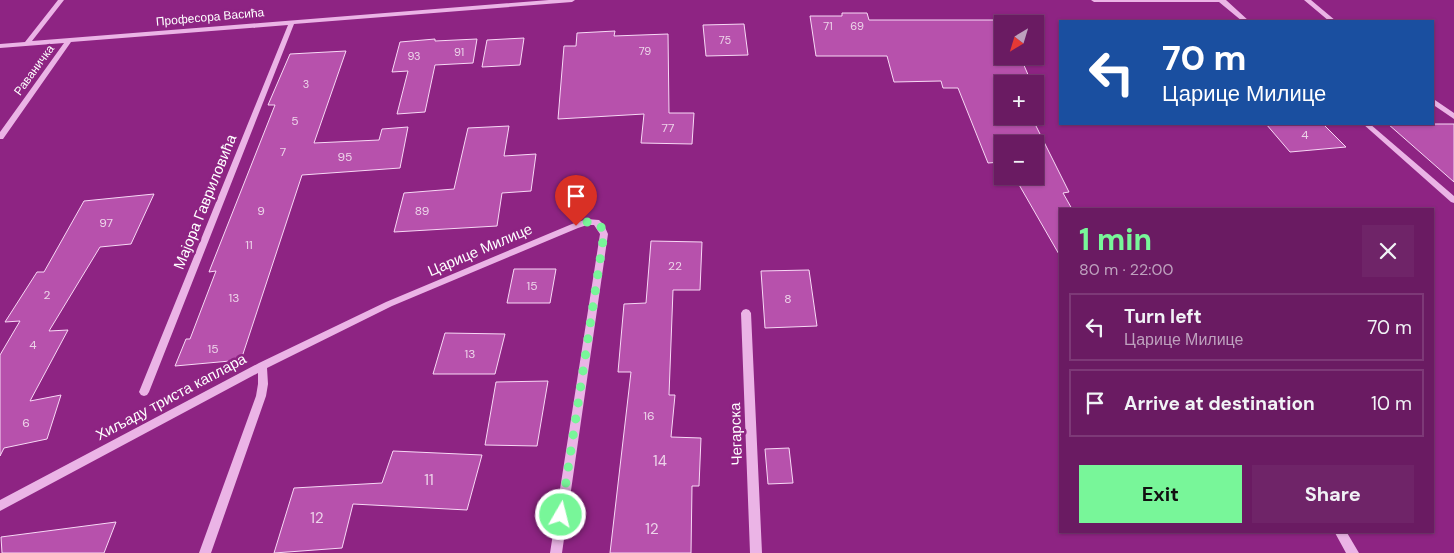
<!DOCTYPE html>
<html lang="en">
<head>
<meta charset="utf-8">
<style>
  :root { --surface:#6a1b62; --page:#6f2468; --text:#f1f3f6; --muted:#bea1be; --line:#7d3977; --accent:#78f699 }
  body { margin:0; font-family:"DM Sans",sans-serif; background:var(--page); color:var(--text); height:100vh; display:flex; flex-direction:column; font-size:19px; white-space:nowrap }
  * { box-sizing:border-box; margin:0 }
  p { font-size:16px; color:var(--muted) }
  .icon { flex:none; width:28px; height:28px; fill:none; stroke:currentColor; stroke-width:2; stroke-linecap:round; stroke-linejoin:round }
  .map { position:relative; flex:1; overflow:hidden }
  .sheet { position:absolute; left:1059px; top:208px; width:375px; height:325px; display:flex; flex-direction:column; background:var(--surface); border-radius:0px; box-shadow:0 1px 4px #0004,0 0 0 1px var(--line) }
  .sheet>* { flex:none }
  .guide { position:absolute; left:1059px; top:20px; width:375px; height:105px; border-radius:0px; box-shadow:0 1px 4px #0004,0 0 0 1px var(--line); background:#1a4fa0; color:#fff; overflow:hidden }
  .needle { width:32px; rotate:218deg }
  .buttons { position:absolute; left:994px; top:15px; display:grid; gap:10px }
  .buttons a { display:grid; place-items:center; width:50px; height:50px; border-radius:0px; background:var(--surface); box-shadow:0 1px 4px #0004,0 0 0 1px var(--line); font-size:25px }
  .pin { position:absolute; display:grid; place-items:center; width:42px; height:42px; color:#fff; margin:-51px -21px; border-radius:50% 50% 50% 0; rotate:-45deg; box-shadow:0 0 5px #0007 }
  .pin .icon { rotate:45deg }
  .me { position:absolute; width:55px; margin:-28px; rotate:8deg; stroke-linejoin:round; filter:drop-shadow(0 0 4px #0008) }
  .turn { display:flex; align-items:center; gap:18px; height:105px; padding:0 20px; font-size:22px }
  .turn .icon { width:65px; height:65px; stroke-width:2.5 }
  .turn b { display:block; font-size:35px; line-height:42px }
  .round { display:grid; place-items:center; flex:none; width:52px; height:52px; border-radius:0px; background:var(--page) }
  .headline { display:flex; align-items:center; justify-content:space-between; height:85px; padding:0 20px }
  h1 { font-size:30px; font-weight:700; line-height:38px; color:var(--accent) }
  .primary-button { display:flex; gap:10px; margin-top:auto; padding:10px 20px }
  .primary-button a { flex:1; height:58px; border-radius:0px; background:var(--accent); color:#111; font-size:20px; font-weight:700; line-height:58px; text-align:center }
  .primary-button a+a { background:var(--page); color:var(--text) }
  ul { padding:0; list-style:none }
  li { display:flex; align-items:center; gap:15px; height:68px; margin:0 10px 8px; padding:0 10px; border:2px solid var(--line); border-radius:0px }
  li div { flex:1 }
  li b { display:block; font-size:19px }
  li em { font-style:normal }
  .map>svg:first-child { display:block }
  .building { fill:#b751ac; stroke:#f8d9f6 }
  .lines { fill:none; stroke-linecap:round; stroke-linejoin:round }
  .minor { fill:#ebb4e6; fill-rule:evenodd }
  .route { stroke:#78f699; stroke-width:9; stroke-dasharray:0 16.2 }
  .labels { text-anchor:middle; stroke-width:5; stroke-linejoin:round; paint-order:stroke }
  .far-number-label { font-size:11px; fill:#edd4ea }
  .far-street-label { font-size:12px; fill:#fff; stroke:#8e2483 }
  .number-label { font-size:12px; fill:#edd4ea }
  .street-label { font-size:15px; fill:#fff; stroke:#8e2483 }
  .near-number-label { font-size:15px; fill:#edd4ea }
</style>
</head>
<body>
<div class="map">
<svg width="1454" height="553" viewBox="0 0 1454 553">
  <rect width="100%" height="100%" fill="#8e2483"/>
  <path class="building" d="M842,13H867L869,20H1004L1006,24H1002V56H1020L1032,84H1002V116H1031L1069,192L1063,193L1072,209H1060V256L1014,176H1035V144H1002V162L988,163L958,88H943L941,81L894,82L887,56H816L810,16H842Z
    M744,24L748,55L706,56L703,25Z
    M615,31L614,36L668,34L669,113H694L692,144L641,143L644,114L558,119L564,46H576L577,33Z
    M524,38L520,65L482,67L487,40Z
    M435,39V41L477,39L473,63L435,65L425,112L397,114L408,71L392,72L400,42Z
    M346,51L314,143L379,140L382,129L408,127L400,168L302,175L241,360L175,366L186,339H190L216,271L209,272L275,105H268L290,54Z
    M1266,124H1323L1346,147L1290,152Z
    M1388,124H1454V182Z
    M509,126L504,156L536,154L531,191L502,193L497,226L394,232L404,193L454,189L468,128Z
    M154,194L131,244L100,247L49,331L68,330L30,401L61,395L47,439L4,448L0,456V355L20,321L5,322L37,272H44L84,201Z
    M651,241L702,242L700,290H673L669,395H675L671,437L701,438L699,486H692L691,553H610L631,372H618L624,304L646,303Z
    M514,269H556L550,303H507Z
    M809,270L817,326L765,328L761,271Z
    M445,333L505,334L495,374H433Z
    M548,381L537,446L485,445L496,382Z
    M789,448L793,483L768,484L765,449Z
    M393,451L482,455L467,510L353,504L342,548L274,553L294,488L382,483Z
    M116,522L104,553H2L1,537Z"/>
  <g class="lines">
    <path class="minor" d="M58,0H64L32,41L549,0H575L572,2L294,24L149,392L147,395L144,396L141,395L139,392L288,25L71,42L3,139H0V132L64,43L0,48V44L25,42Z
      M1091,0H1226L1249,21H1242L1219,2H1094Z
      M1304,0H1311L1336,21H1329Z
      M1432,98L1454,113V119L1432,104Z
      M1363,124H1370L1454,196V203L1451,202Z
      M587,219L599,220L604,225L608,234L562,553H550L600,234L594,225H587L578,228L392,306L267,368L268,384L266,396L211,553H199L256,396L258,384V373L0,511V500L259,363L386,302L572,224Z
      M746,309L749,310L751,313L762,553H750L741,313L743,310Z
      M1334,531H1346L1359,553H1346Z"/>
  </g>
  <g class="lines">
    <path class="route" d="M561,515L604,234L601,227L596,222H587L576,226"/>
  </g>
  <g class="labels">
    <g class="far-number-label">
      <text x="828" y="30">71</text>
      <text x="857" y="30">69</text>
      <text x="725" y="44">75</text>
      <text x="645" y="55">79</text>
      <text x="459" y="56">91</text>
      <text x="414" y="60">93</text>
      <text x="306" y="88">3</text>
    </g>
    <g class="far-street-label">
      <text transform="translate(210 17) rotate(-5)" y="4">Професора Васића</text>
      <text transform="translate(34 70) rotate(-54)" y="4">Раваничка</text>
    </g>
    <g class="number-label">
      <text x="295" y="125">5</text>
      <text x="668" y="132">77</text>
      <text x="1305" y="139">4</text>
      <text x="283" y="156">7</text>
      <text x="345" y="161">95</text>
      <text x="261" y="215">9</text>
      <text x="422" y="215">89</text>
      <text x="106" y="227">97</text>
      <text x="249" y="249">11</text>
      <text x="675" y="270">22</text>
      <text x="532" y="290">15</text>
      <text x="47" y="299">2</text>
      <text x="234" y="302">13</text>
      <text x="788" y="303">8</text>
      <text x="33" y="349">4</text>
      <text x="213" y="353">15</text>
      <text x="470" y="358">13</text>
      <text x="649" y="420">16</text>
      <text x="26" y="427">6</text>
    </g>
    <g class="street-label">
      <text transform="translate(205 202) rotate(-68)" y="5">Мајора Гавриловића</text>
      <text transform="translate(480 250) rotate(-23)" y="5">Царице Милице</text>
      <text transform="translate(171 397) rotate(-28)" y="5">Хиљаду триста каплара</text>
      <text transform="translate(736 434) rotate(-92)" y="5">Чегарска</text>
    </g>
    <g class="near-number-label">
      <text x="660" y="466">14</text>
      <text x="429" y="485">11</text>
      <text x="317" y="523">12</text>
      <text x="652" y="534">12</text>
    </g>
  </g>
</svg>
<div class="buttons">
<a><svg class="needle" viewBox="-14 -14 28 28"><path d="M0-13l5 13h-10z" fill="#e53935"/><path d="M0 13l5-13h-10z" fill="#bea1be"/></svg></a>
<a>+</a>
<a>−</a>
</div>
<div class="pin" style="left:576px;top:226px;background:#d93025"><svg class="icon" aria-label="arrive" viewBox="0 0 24 24"><path d="M6 21V4h12l-3 4 3 4H6"/></svg></div>
<svg class="me" style="left:561px;top:515px" viewBox="-20 -20 40 40"><circle r="17" fill="#78f699" stroke="#fff" stroke-width="3"/><path d="M0-11L8 9 0 5-8 9z" fill="#fff"/></svg>
<div class="guide">
<div class="turn"><svg class="icon" aria-label="left" viewBox="0 0 24 24"><path d="M17 20v-9H6M10 6l-5 5 5 5"/></svg><div><b>70 m</b>Царице Милице</div></div>
</div>
<section class="sheet">
<div class="headline"><div><h1>1 min</h1><p>80 m · 22:00</p></div><a class="round"><svg class="icon" aria-label="close" viewBox="0 0 24 24"><path d="M6 6l12 12M18 6L6 18"/></svg></a></div>
<ul>
<li><svg class="icon" aria-label="left" viewBox="0 0 24 24"><path d="M17 20v-9H6M10 6l-5 5 5 5"/></svg><div><b>Turn left</b><p>Царице Милице</p></div><em>70 m</em></li>
<li><svg class="icon" aria-label="arrive" viewBox="0 0 24 24"><path d="M6 21V4h12l-3 4 3 4H6"/></svg><div><b>Arrive at destination</b></div><em>10 m</em></li>
</ul>
<div class="primary-button"><a>Exit</a><a>Share</a></div>
</section>
</div>
</body>
</html>
